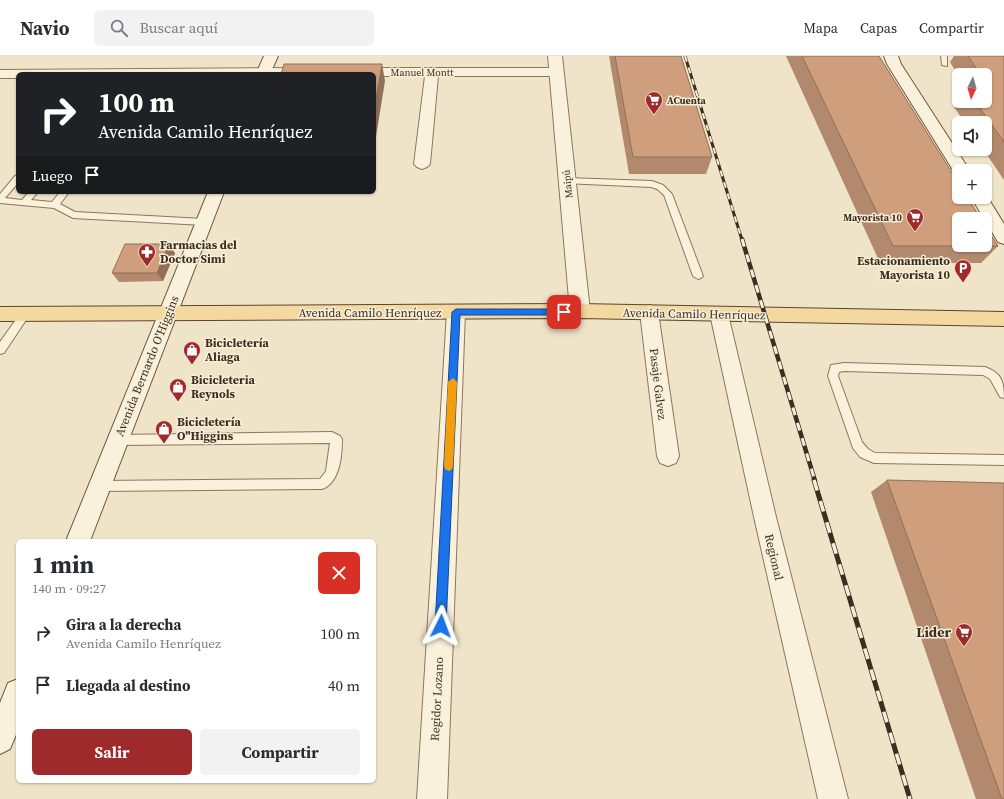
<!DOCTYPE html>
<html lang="es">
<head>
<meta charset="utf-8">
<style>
  :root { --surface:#fff; --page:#f2f2f3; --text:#2b2b33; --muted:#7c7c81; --line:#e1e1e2; --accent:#9e2a2b }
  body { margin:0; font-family:"Source Serif 4",serif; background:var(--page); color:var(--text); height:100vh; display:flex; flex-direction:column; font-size:15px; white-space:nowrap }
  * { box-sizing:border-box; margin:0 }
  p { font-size:13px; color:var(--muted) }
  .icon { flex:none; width:22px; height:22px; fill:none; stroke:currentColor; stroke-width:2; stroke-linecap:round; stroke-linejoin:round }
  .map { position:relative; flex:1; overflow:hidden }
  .sheet { position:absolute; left:16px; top:483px; width:360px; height:244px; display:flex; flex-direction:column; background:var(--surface); border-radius:6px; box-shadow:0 1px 3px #0004 }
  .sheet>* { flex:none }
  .hud { position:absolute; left:16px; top:16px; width:360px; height:122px; border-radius:6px; box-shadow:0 1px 3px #0004; background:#202124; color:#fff; overflow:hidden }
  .needle { width:26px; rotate:185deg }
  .controls { position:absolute; left:952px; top:12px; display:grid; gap:8px }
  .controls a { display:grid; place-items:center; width:40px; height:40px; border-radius:6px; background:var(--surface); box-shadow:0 1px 3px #0004; font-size:20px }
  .pin { position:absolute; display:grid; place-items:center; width:34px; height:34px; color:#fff; margin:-17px; border-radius:8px; box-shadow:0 2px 6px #0006 }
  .me { position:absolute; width:44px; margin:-22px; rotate:3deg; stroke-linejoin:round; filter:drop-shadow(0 0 3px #0008) }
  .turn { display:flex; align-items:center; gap:14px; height:84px; padding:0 16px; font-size:18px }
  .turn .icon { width:52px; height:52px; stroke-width:2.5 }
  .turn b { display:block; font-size:28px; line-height:34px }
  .then { display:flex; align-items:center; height:38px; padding:0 16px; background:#0003; gap:8px; font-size:15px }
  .round { display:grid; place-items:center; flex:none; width:42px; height:42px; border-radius:6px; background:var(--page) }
  .summary { display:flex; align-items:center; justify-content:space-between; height:68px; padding:0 16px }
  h1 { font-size:24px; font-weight:700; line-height:30px }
  .cta { display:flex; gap:8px; margin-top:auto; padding:8px 16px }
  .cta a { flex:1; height:46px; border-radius:6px; background:var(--accent); color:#fff; font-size:16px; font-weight:700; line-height:46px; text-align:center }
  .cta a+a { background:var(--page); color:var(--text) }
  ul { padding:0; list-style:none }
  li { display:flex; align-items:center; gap:12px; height:52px; padding:0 16px }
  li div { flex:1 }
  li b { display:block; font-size:15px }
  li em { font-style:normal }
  header { display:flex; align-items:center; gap:24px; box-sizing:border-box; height:56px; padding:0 20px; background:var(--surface); border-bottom:1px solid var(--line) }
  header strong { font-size:19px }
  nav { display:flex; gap:22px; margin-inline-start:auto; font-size:14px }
  .search { width:280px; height:36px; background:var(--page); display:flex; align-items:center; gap:10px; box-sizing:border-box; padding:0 14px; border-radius:6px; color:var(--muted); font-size:15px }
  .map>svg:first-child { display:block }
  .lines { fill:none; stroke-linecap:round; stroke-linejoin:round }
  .service-casing { stroke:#8d765c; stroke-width:2 }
  .minor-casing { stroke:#8d765c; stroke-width:2 }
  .tertiary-casing { stroke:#8d765c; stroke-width:2 }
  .secondary-casing { stroke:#6f573f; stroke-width:2 }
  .primary-casing { stroke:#5b4430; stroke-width:2 }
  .service { fill:#faf1dc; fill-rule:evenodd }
  .minor { fill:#faf1dc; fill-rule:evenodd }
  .tertiary { fill:#faf1dc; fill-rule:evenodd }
  .secondary { fill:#faf1dc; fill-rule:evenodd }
  .primary { fill:#f3d9a0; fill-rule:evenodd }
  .rail-far2-casing { stroke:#3d2e20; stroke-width:3 }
  .rail-far1-casing { stroke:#3d2e20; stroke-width:4.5 }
  .rail-casing { stroke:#3d2e20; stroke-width:5 }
  .rail-far2 { stroke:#f7eed8; stroke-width:2; stroke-dasharray:6; stroke-linecap:butt }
  .rail-far1 { stroke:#f7eed8; stroke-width:3; stroke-dasharray:8; stroke-linecap:butt }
  .rail { stroke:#f7eed8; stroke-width:3.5; stroke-dasharray:11; stroke-linecap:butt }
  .wall { fill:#b2896c }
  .shaded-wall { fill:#916f58 }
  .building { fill:#cf9f7d; stroke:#916f58 }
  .route { fill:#1a73e8; stroke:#114b97 }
  .slow { fill:#f59e0b }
  .labels { text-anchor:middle; stroke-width:3; stroke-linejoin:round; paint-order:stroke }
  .far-street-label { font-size:10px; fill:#3d2e20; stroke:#f7eed8 }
  .far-poi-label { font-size:10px; font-weight:bold; fill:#3d2e20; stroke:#f7eed8; text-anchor:start }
  .poi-label { font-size:12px; font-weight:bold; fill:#3d2e20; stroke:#f7eed8; text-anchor:start }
  .street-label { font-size:12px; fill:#3d2e20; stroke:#f7eed8 }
  .near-poi-label { font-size:14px; font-weight:bold; fill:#3d2e20; stroke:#f7eed8; text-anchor:end }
</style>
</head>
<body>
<header>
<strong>Navio</strong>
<div class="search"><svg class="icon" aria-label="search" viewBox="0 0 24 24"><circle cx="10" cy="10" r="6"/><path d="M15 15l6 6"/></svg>Buscar aquí</div>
<nav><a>Mapa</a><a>Capas</a><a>Compartir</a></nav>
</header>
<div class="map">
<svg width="1004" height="743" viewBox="0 0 1004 743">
  <rect width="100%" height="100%" fill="#f0e4c8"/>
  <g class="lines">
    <g class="service-casing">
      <path id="service" d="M941,0H947V10L942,9Z
        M18,119V127L5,142L22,144L29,136H38L31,144L52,146L60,136H69L60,148L75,156L204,163L208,166L204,169L73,162L54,152L0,147V138L15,120Z
        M567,122L652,125L663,129L672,138L703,220L701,222L698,223L693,220L664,139L657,133L651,131L564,127L563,125Z
        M25,254L28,255L30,258L4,297L0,298V286L22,255Z
        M844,307L985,311C1002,317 1004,326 1004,342L1000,341L990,323L983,319L844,315L839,316L838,320L862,386L868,393L875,397L1004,399V409L874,407L860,401L853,392L828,320L831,309Z
        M332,376L340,380L342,383C342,399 340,427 322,433L99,435L95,434L93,430L95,426L99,425L320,423L326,415L330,387L118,389L114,387L112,384L114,381L118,379Z"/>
    </g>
    <g class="minor-casing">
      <path id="minor" d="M309,12L314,13L316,16L314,18H18V22H0V14Z
        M355,12H556L561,13L563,16L561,19L556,20H438L430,108L427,111L422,113L417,111L414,108L425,20H374V18H350L348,16L350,13Z
        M456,249L463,251L465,256L447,743H417L447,256L449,251Z
        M649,249L656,251L658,256L679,400L676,407L668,410L660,407L657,400L640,256L642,251Z
        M719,251L726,253L728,258L776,461L848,743H818L754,461L710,258L712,253Z"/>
    </g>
    <g class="tertiary-casing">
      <path id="tertiary" d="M548,0H562L590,255L587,260L580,262L573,260L570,255Z"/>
    </g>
    <g class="secondary-casing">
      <path id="secondary" d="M264,0H278L270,18H256Z
        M884,0H898L901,8L970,115H959V119H956L887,8Z
        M208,136H224L90,485H66Z
        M985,137L1004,168V188L998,186L971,141H985Z
        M18,623V674L10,693L0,698V647L8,627Z"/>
    </g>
    <g class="primary-casing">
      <path id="primary" d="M580,248L1004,256V270L580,262L0,265V251Z"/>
    </g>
    <use href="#service" class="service"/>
    <use href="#minor" class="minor"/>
    <use href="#tertiary" class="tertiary"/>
    <use href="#secondary" class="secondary"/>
    <use href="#primary" class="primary"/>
    <g class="rail-far2-casing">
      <path id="rail-far2" d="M685,0L742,184"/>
    </g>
    <g class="rail-far1-casing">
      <path id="rail-far1" d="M742,183L815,425"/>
    </g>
    <g class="rail-casing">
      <path id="rail" d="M814,424L910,743"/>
    </g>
    <use href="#rail-far2" class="rail-far2"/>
    <use href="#rail-far1" class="rail-far1"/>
    <use href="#rail" class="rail"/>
  </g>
  <path class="wall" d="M609,0H681L712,101L706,118H629Z
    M786,0H879L998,190L981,207H880Z
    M954,0H1004V124L983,93H985V67H965L954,51L959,44V45H985V19H959V21L950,6Z
    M175,197L163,225L119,226L112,217Z
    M887,424L1004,743H976L871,436Z"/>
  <path class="shaded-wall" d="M382,8L385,25L374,93V54Z
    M169,188L175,197L163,225L157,217Z"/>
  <path class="building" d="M615,0H681L712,101H633Z
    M802,0H879L959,128V141H967L981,163H959V189H985V170L998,190H893Z
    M968,0H1004V86L975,45H985V34L991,35L985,25V19H981Z
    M284,8H382L374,54V18H281Z
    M125,188H169L157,217H112Z
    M887,424L1004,427V743H1002Z"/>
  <path class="route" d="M456,253H564L568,256L564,259H460L446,570L444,574L441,576L437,574L435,570L452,256Z"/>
  <path class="slow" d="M453,322L457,326L453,410L452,413L449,415L445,413L444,410L448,326Z"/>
  <defs>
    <g id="supermarket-pin" transform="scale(0.9)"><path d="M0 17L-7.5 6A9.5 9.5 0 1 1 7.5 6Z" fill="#9e2a2b" stroke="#f7eed8"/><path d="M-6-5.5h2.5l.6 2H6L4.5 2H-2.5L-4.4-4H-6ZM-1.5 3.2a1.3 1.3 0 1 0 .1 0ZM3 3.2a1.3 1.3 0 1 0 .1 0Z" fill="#fff"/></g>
    <g id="pharmacy-pin" transform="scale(0.9)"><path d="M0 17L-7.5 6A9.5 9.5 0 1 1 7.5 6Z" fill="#9e2a2b" stroke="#f7eed8"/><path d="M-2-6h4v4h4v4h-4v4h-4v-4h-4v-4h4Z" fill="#fff"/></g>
    <g id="parking-pin" transform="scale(0.9)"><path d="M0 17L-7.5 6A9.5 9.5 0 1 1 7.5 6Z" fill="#9e2a2b" stroke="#f7eed8"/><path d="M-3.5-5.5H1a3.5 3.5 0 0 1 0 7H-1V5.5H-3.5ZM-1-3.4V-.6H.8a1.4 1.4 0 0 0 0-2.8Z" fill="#fff"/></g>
    <g id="shop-pin" transform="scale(0.9)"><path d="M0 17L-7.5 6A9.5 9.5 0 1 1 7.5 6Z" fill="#9e2a2b" stroke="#f7eed8"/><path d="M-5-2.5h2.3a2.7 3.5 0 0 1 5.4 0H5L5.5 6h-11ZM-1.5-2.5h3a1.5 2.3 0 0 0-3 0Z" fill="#fff"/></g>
  </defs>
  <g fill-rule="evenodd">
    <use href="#supermarket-pin" x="654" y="44"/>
    <use href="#supermarket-pin" x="915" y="161"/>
    <use href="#pharmacy-pin" x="147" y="196"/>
    <use href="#parking-pin" x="963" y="212"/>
    <use href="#shop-pin" x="192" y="294"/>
    <use href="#shop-pin" x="178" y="331"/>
    <use href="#shop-pin" x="164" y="373"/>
    <use href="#supermarket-pin" x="964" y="576"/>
  </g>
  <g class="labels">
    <g class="far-street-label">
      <text x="422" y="20">Manuel Montt</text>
      <text transform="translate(567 128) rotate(-96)" y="4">Maipú</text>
    </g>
    <g class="far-poi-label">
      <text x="667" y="48">ACuenta</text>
      <text x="902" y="165" text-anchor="end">Mayorista 10</text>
    </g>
    <g class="poi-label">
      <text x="160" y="193">Farmacias del<tspan x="160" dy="14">Doctor Simi</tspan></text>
      <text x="950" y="209" text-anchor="end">Estacionamiento<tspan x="950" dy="14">Mayorista 10</tspan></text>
      <text x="205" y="291">Bicicletería<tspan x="205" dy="14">Aliaga</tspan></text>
      <text x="191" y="328">Bicicleteria<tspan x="191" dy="14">Reynols</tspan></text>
      <text x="177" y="370">Bicicletería<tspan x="177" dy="14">O"Higgins</tspan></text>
    </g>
    <g class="street-label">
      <text x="370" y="261">Avenida Camilo Henríquez</text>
      <text transform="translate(694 258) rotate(1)" y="4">Avenida Camilo Henríquez</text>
      <text transform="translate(147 310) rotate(-68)" y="4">Avenida Bernardo O'Higgins</text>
      <text transform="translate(658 328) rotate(83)" y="4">Pasaje Galvez</text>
      <text transform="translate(774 501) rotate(77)" y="4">Regional</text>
      <text transform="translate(437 643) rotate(-87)" y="4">Regidor Lozano</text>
    </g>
    <g class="near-poi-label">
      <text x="951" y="581">Lider</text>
    </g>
  </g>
</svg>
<div class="controls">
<a><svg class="needle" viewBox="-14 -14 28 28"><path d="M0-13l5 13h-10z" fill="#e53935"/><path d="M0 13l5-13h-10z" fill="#7c7c81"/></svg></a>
<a><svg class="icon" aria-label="sound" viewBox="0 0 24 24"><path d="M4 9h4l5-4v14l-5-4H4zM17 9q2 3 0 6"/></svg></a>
<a>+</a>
<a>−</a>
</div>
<div class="pin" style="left:564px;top:256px;background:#d93025"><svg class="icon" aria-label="arrive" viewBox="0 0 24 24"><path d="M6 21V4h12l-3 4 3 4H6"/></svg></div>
<svg class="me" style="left:441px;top:570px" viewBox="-20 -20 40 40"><path d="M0-17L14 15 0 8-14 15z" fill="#1a73e8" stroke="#fff" stroke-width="4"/></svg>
<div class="hud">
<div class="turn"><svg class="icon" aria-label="right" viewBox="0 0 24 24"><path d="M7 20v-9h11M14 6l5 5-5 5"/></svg><div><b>100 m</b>Avenida Camilo Henríquez</div></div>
<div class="then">Luego<svg class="icon" aria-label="arrive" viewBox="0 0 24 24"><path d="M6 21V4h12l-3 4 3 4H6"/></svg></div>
</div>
<section class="sheet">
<div class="summary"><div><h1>1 min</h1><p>140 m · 09:27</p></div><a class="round" style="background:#d93025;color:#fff"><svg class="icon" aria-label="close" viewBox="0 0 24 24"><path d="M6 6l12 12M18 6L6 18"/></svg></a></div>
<ul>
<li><svg class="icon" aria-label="right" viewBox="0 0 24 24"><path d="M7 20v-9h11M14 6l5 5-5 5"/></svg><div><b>Gira a la derecha</b><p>Avenida Camilo Henríquez</p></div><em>100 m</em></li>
<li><svg class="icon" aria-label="arrive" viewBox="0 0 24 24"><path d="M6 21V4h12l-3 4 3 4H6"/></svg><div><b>Llegada al destino</b></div><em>40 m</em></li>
</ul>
<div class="cta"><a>Salir</a><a>Compartir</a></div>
</section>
</div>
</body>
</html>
